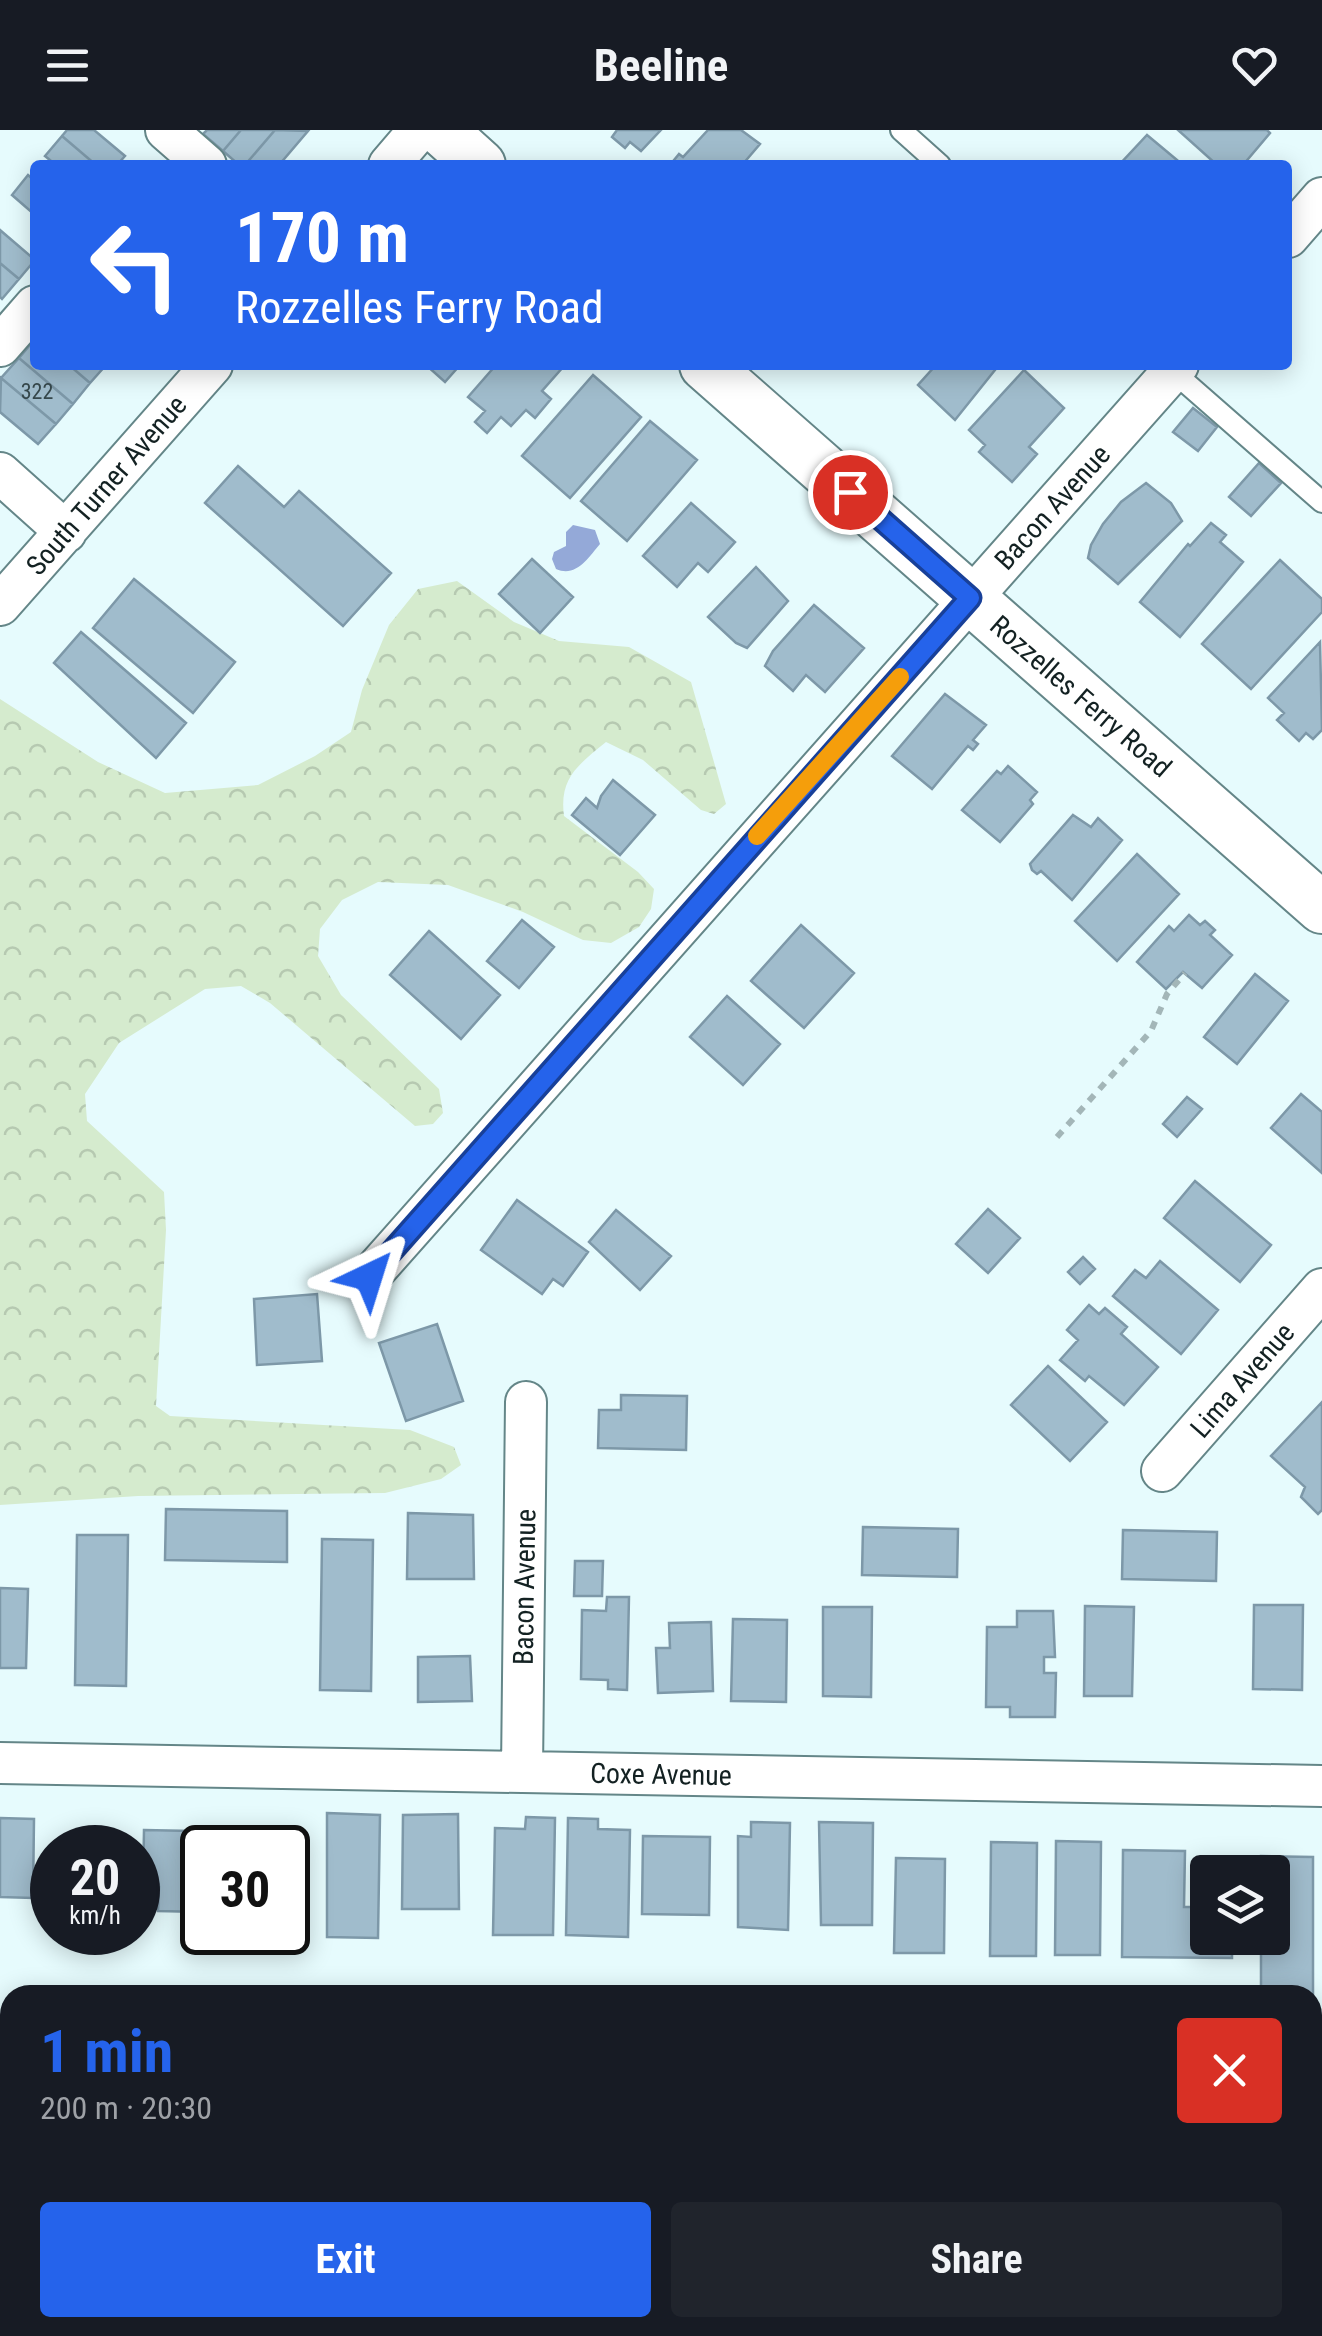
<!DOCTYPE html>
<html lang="en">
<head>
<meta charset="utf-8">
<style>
  :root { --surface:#171b24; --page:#20242c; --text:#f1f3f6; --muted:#9ea1a6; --accent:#2563eb }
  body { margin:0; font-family:"Roboto Condensed",sans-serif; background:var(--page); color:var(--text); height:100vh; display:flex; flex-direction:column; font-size:38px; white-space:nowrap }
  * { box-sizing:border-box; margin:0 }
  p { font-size:32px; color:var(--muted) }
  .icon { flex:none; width:55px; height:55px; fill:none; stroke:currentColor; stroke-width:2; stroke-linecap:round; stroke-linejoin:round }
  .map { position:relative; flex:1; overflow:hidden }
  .details { position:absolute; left:0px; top:1855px; width:1322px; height:352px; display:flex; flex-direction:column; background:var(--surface); border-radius:30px 30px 0 0; box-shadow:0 5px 25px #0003 }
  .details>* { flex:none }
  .hud { position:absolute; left:30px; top:30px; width:1262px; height:210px; border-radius:10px; box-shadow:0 5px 25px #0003; background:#2563eb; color:#fff; overflow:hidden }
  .buttons { position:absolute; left:1190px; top:1725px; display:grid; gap:20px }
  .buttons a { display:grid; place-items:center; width:100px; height:100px; border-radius:10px; background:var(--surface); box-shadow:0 5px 25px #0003; font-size:50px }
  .speed { position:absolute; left:30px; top:1695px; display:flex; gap:20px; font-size:50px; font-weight:700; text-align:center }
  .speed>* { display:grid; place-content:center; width:130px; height:130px; border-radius:50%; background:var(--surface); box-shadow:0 5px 25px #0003; line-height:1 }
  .speed small { font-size:25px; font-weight:400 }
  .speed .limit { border:5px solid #111; border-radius:15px; background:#fff; color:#111 }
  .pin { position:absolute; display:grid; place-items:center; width:85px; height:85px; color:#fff; margin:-42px; border:5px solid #fff; border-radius:50%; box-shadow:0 2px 10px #0007 }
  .me { position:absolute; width:110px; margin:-55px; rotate:41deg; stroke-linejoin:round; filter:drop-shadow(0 0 8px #0008) }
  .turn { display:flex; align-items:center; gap:35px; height:210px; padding:0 40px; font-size:45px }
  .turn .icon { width:130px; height:130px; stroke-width:2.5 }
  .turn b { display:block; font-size:70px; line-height:85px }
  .round { display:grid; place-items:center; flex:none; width:105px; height:105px; border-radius:10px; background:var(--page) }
  .headline { display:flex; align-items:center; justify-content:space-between; height:170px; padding:0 40px }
  h1 { font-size:60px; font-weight:700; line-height:75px; color:var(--accent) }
  .action { display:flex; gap:20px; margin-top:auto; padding:20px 40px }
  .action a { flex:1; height:115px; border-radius:10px; background:var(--accent); color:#fff; font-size:40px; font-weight:700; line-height:115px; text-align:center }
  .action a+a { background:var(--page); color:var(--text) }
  header { display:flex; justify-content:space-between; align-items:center; height:130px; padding:0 40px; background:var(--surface); font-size:45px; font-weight:700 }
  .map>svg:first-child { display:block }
  .forest { fill:url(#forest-crowns) }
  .water { fill:#94a9d8 }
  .building { fill:#a0bccc; stroke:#7d98a8; stroke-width:2.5 }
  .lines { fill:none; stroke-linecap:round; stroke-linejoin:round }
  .service-casing { stroke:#648688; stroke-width:24 }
  .minor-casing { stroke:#648688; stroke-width:44 }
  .tertiary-casing { stroke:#648688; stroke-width:54 }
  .path { stroke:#a3b6b8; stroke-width:6; stroke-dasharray:8 8; stroke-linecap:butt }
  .service { stroke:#fff; stroke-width:20 }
  .minor { stroke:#fff; stroke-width:40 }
  .tertiary { stroke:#fff; stroke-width:50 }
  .route-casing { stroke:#184099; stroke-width:25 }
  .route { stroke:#2563eb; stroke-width:18 }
  .slow { stroke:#f59e0b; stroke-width:18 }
  .labels { text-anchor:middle; stroke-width:10; stroke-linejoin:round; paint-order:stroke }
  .number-label { font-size:22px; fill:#36484c }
  .street-label { font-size:28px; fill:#132122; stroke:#fff }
</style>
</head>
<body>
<header><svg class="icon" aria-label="menu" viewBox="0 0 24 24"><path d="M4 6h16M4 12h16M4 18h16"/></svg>Beeline<svg class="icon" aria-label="heart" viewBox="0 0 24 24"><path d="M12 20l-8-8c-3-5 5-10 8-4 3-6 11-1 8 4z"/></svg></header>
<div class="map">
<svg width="1322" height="2206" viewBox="0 0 1322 2206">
  <defs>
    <pattern id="forest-crowns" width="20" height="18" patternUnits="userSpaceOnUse" patternTransform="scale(2.5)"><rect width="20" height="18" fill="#d5ebce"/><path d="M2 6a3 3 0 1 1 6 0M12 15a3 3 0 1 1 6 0" fill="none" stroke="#b6c9b1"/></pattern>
  </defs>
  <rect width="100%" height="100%" fill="#e6fbfd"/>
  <path class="forest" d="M457,451L514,492L559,511L629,517L691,552L726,674L714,684L701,680L643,630L606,612C578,635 559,648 564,686L638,742L654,759L651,779L639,797L611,813L583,810L523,782L448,755L378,752L342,770L320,799L318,826L341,865L439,959L443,983L433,994L415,996L270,873L241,856L205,859L119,913L85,964L87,991L164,1062L166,1100L156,1276L170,1286L410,1300L454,1317L461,1335L441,1349L385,1363L138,1366L0,1375V569L98,632L165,663L258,655L315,626L351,602L362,560L389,495L418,459Z"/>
  <path class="water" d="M573,395L595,400L600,414C588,428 576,448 556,439L552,429L554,422L566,416V402Z"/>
  <path class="building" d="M67,0H94L125,26L117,35H96L62,6Z
    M207,0H241L223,21L203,4Z
    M241,0H275L245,35H239L223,21Z
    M275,0L308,1L279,35H245Z
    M661,0L641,21L630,12L625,18L612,7L617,0Z
    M708,0H741L760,14L742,35H670L679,24L683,27Z
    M1178,0H1267L1270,3L1243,35H1217Z
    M1147,5L1183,35H1119Z
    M62,6L96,35H56L45,26Z
    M28,45L35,51V85L12,65Z
    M0,100L35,130L19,149L0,133Z
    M0,133L19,149L2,169L0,167Z
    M35,209V235H69L90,253L73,274L19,228Z
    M19,228L73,274L56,294L1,248Z
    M69,235H106L90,253Z
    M426,235H460L445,252Z
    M496,235L564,236L542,261L551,269L535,288L526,280L511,296L501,287L487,303L475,292L485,281L468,267Z
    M936,235H999L955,290L918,255Z
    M1024,240L1064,278L1029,317L1037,324L1012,352L979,322L985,315L969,300Z
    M593,245L641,287L570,368L522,326Z
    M1,248L56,294L38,314L0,282Z
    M1193,278L1217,297L1198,321L1173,302Z
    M650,291L697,330L627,411L581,371Z
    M1259,333L1281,353L1251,386L1229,367Z
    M238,336L284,377L299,361L391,443L343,496L205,373Z
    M1146,353L1171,373L1182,391L1118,454L1088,428L1091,415L1103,394L1121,372Z
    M691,373L735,412L708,442L698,433L677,457L643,426Z
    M1211,393L1226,405L1220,412L1243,432L1180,507L1140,472L1188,414L1190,416Z
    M532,429L573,467L540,503L499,464Z
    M1280,430L1322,469V482L1251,559L1202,514Z
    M756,437L788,471L747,518L736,513L708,487Z
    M134,449L235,532L193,583L93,498Z
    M814,475L864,518L825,562L806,545L793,561L765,536L773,521Z
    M81,502L186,593L156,628L54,533Z
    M1320,512L1322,600L1313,609L1306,603L1299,611L1277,590L1284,583L1268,568Z
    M945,564L986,595L973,610L978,614L973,620L968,616L932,659L892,626Z
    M1008,636L1037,662L1030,670L1033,674L1000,712L962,680L997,641L1001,644Z
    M613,650L655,685L620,725L572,685L586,668L597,678L601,666Z
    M1073,685L1091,697L1098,688L1122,710L1072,770L1041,741L1037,744L1032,740L1030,734Z
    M1137,724L1179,764L1117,831L1075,791Z
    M1189,785L1200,795L1205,791L1215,800L1210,805L1232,825L1202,858L1183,842L1166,859L1137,832L1169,796L1174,801Z
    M522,790L554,817L519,858L487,831Z
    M801,795L854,843L804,898L751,851Z
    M429,801L500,865L461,909L390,845Z
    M1255,844L1288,871L1237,934L1204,907Z
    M727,866L780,914L743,955L690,907Z
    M1301,964L1322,982V1043L1271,998Z
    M1187,967L1202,979L1177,1007L1163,994Z
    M1195,1051L1271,1115L1240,1152L1164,1088Z
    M517,1070L588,1122L563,1156L553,1149L542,1164L481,1120Z
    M988,1079L1020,1108L988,1143L956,1114Z
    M616,1080L671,1126L640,1160L589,1112Z
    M1083,1127L1095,1139L1080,1154L1068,1142Z
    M1160,1131L1218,1180L1181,1224L1113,1166L1135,1140L1146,1148Z
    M317,1164L322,1231L257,1235L254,1169Z
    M1089,1175L1099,1184L1105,1178L1127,1197L1121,1204L1158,1237L1124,1275L1089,1246L1085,1251L1060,1230L1078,1210L1067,1200Z
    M437,1194L463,1271L406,1291L379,1213Z
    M1048,1236L1107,1292L1070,1331L1011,1275Z
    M621,1265L687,1266L686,1320L598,1318L599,1280H621Z
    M1322,1272V1380L1318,1384L1301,1367L1305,1357L1271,1326Z
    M166,1379L287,1381V1432L165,1430Z
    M408,1383L473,1385L474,1449H407Z
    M863,1397L958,1399L957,1447L862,1445Z
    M1123,1400L1217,1402L1216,1451L1122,1449Z
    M77,1405H128L126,1556L75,1555Z
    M322,1409L373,1410L371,1561L320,1560Z
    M575,1431H603L602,1466H574Z
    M0,1458L28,1459L26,1538H0Z
    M607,1467H629L627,1560L608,1559V1550L581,1549L582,1480L606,1481Z
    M1254,1475H1303L1302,1560L1253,1559Z
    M1085,1476L1134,1477L1132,1566H1084Z
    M823,1477H872L871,1567L823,1566Z
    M1017,1481H1053L1055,1527H1044V1543H1056L1055,1587H1010V1577H986L987,1497H1017Z
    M733,1489L787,1490L786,1572L731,1571Z
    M711,1492L713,1561L658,1563L656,1518H670L669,1493Z
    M470,1526L472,1571L418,1572V1527Z
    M327,1683L380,1685L378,1808L327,1807Z
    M458,1684L459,1779H402L403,1685Z
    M526,1687L555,1688L553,1805H493L495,1698L525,1699Z
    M0,1688L34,1689L33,1768L0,1767Z
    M568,1688L598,1689V1699L630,1700L628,1807L566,1805Z
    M751,1692L790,1693L788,1800L738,1797V1706L751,1707Z
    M819,1692L873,1693L872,1795H821Z
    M144,1700L192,1701V1718H202V1782L158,1781L159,1757H143Z
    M236,1705L286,1706V1718H236Z
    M643,1706L710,1707L709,1785L642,1784Z
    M68,1708L123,1710V1718H68Z
    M1056,1711L1101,1712L1100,1825H1055Z
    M991,1712L1037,1713L1036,1826H990Z
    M1123,1720L1185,1721L1184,1777H1208V1808H1232V1828L1122,1827Z
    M1261,1726L1313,1727V1889L1312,1865H1261V1808H1272V1742H1261Z
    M896,1728L945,1729L944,1823H894Z
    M1313,2120H1322V2172H1313Z
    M664,2198H767V2206H665Z
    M781,2198H882L881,2206H781Z
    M909,2198H956V2206H908Z
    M1060,2198H1105V2206H1060Z
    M1150,2198H1226V2206H1150Z"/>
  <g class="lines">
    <g class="service-casing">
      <path id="service" d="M901,0L940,35
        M1169,238L1322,372
        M165,2206V2198"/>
    </g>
    <g class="minor-casing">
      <path id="minor" d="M166,0L206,35
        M389,35L419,0
        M1288,107L1322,68
        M0,216L35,176
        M0,343L66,402
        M0,475L212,235
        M369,1147L1178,235
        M1162,1341L1322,1159
        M0,1633L1322,1656
        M522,1641L526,1272"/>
    </g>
    <g class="tertiary-casing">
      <path id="tertiary" d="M441,0L480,35
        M705,235L1322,778"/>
    </g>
    <path class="path" d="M1057,1007L1151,901L1167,864L1185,843
      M242,2206V2198
      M1034,2206V2198"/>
    <use href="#service" class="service"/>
    <use href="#minor" class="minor"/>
    <use href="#tertiary" class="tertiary"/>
  </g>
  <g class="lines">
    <g class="route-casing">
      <path id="route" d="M369,1147L970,468L850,362"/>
    </g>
    <use href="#route" class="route"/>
    <path class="slow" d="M757,706L900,547"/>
  </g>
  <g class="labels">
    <g class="number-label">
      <text x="37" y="269">322</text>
    </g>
    <g class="street-label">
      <text transform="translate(106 355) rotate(-49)" y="10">South Turner Avenue</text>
      <text transform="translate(1052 377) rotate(-48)" y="10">Bacon Avenue</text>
      <text transform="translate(1081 566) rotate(41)" y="10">Rozzelles Ferry Road</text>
      <text transform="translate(1242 1250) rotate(-49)" y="10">Lima Avenue</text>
      <text transform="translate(524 1457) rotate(-89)" y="10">Bacon Avenue</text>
      <text transform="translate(661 1644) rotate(1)" y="10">Coxe Avenue</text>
    </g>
  </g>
</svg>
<div class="buttons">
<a><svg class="icon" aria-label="layers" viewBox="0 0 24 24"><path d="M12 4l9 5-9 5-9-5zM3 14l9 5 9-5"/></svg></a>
</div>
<div class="speed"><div>20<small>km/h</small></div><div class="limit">30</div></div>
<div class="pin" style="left:850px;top:362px;background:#d93025"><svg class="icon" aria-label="arrive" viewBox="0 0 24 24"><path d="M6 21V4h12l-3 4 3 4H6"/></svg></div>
<svg class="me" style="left:369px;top:1147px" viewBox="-20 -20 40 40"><path d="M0-17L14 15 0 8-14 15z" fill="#2563eb" stroke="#fff" stroke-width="4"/></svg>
<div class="hud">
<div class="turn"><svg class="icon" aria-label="left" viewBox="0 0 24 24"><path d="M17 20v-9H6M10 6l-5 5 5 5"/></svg><div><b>170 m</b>Rozzelles Ferry Road</div></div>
</div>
<section class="details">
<div class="headline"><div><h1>1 min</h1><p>200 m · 20:30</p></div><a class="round" style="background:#d93025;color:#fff"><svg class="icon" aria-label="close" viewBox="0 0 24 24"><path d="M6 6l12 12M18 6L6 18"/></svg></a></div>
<div class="action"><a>Exit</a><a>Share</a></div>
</section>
</div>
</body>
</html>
